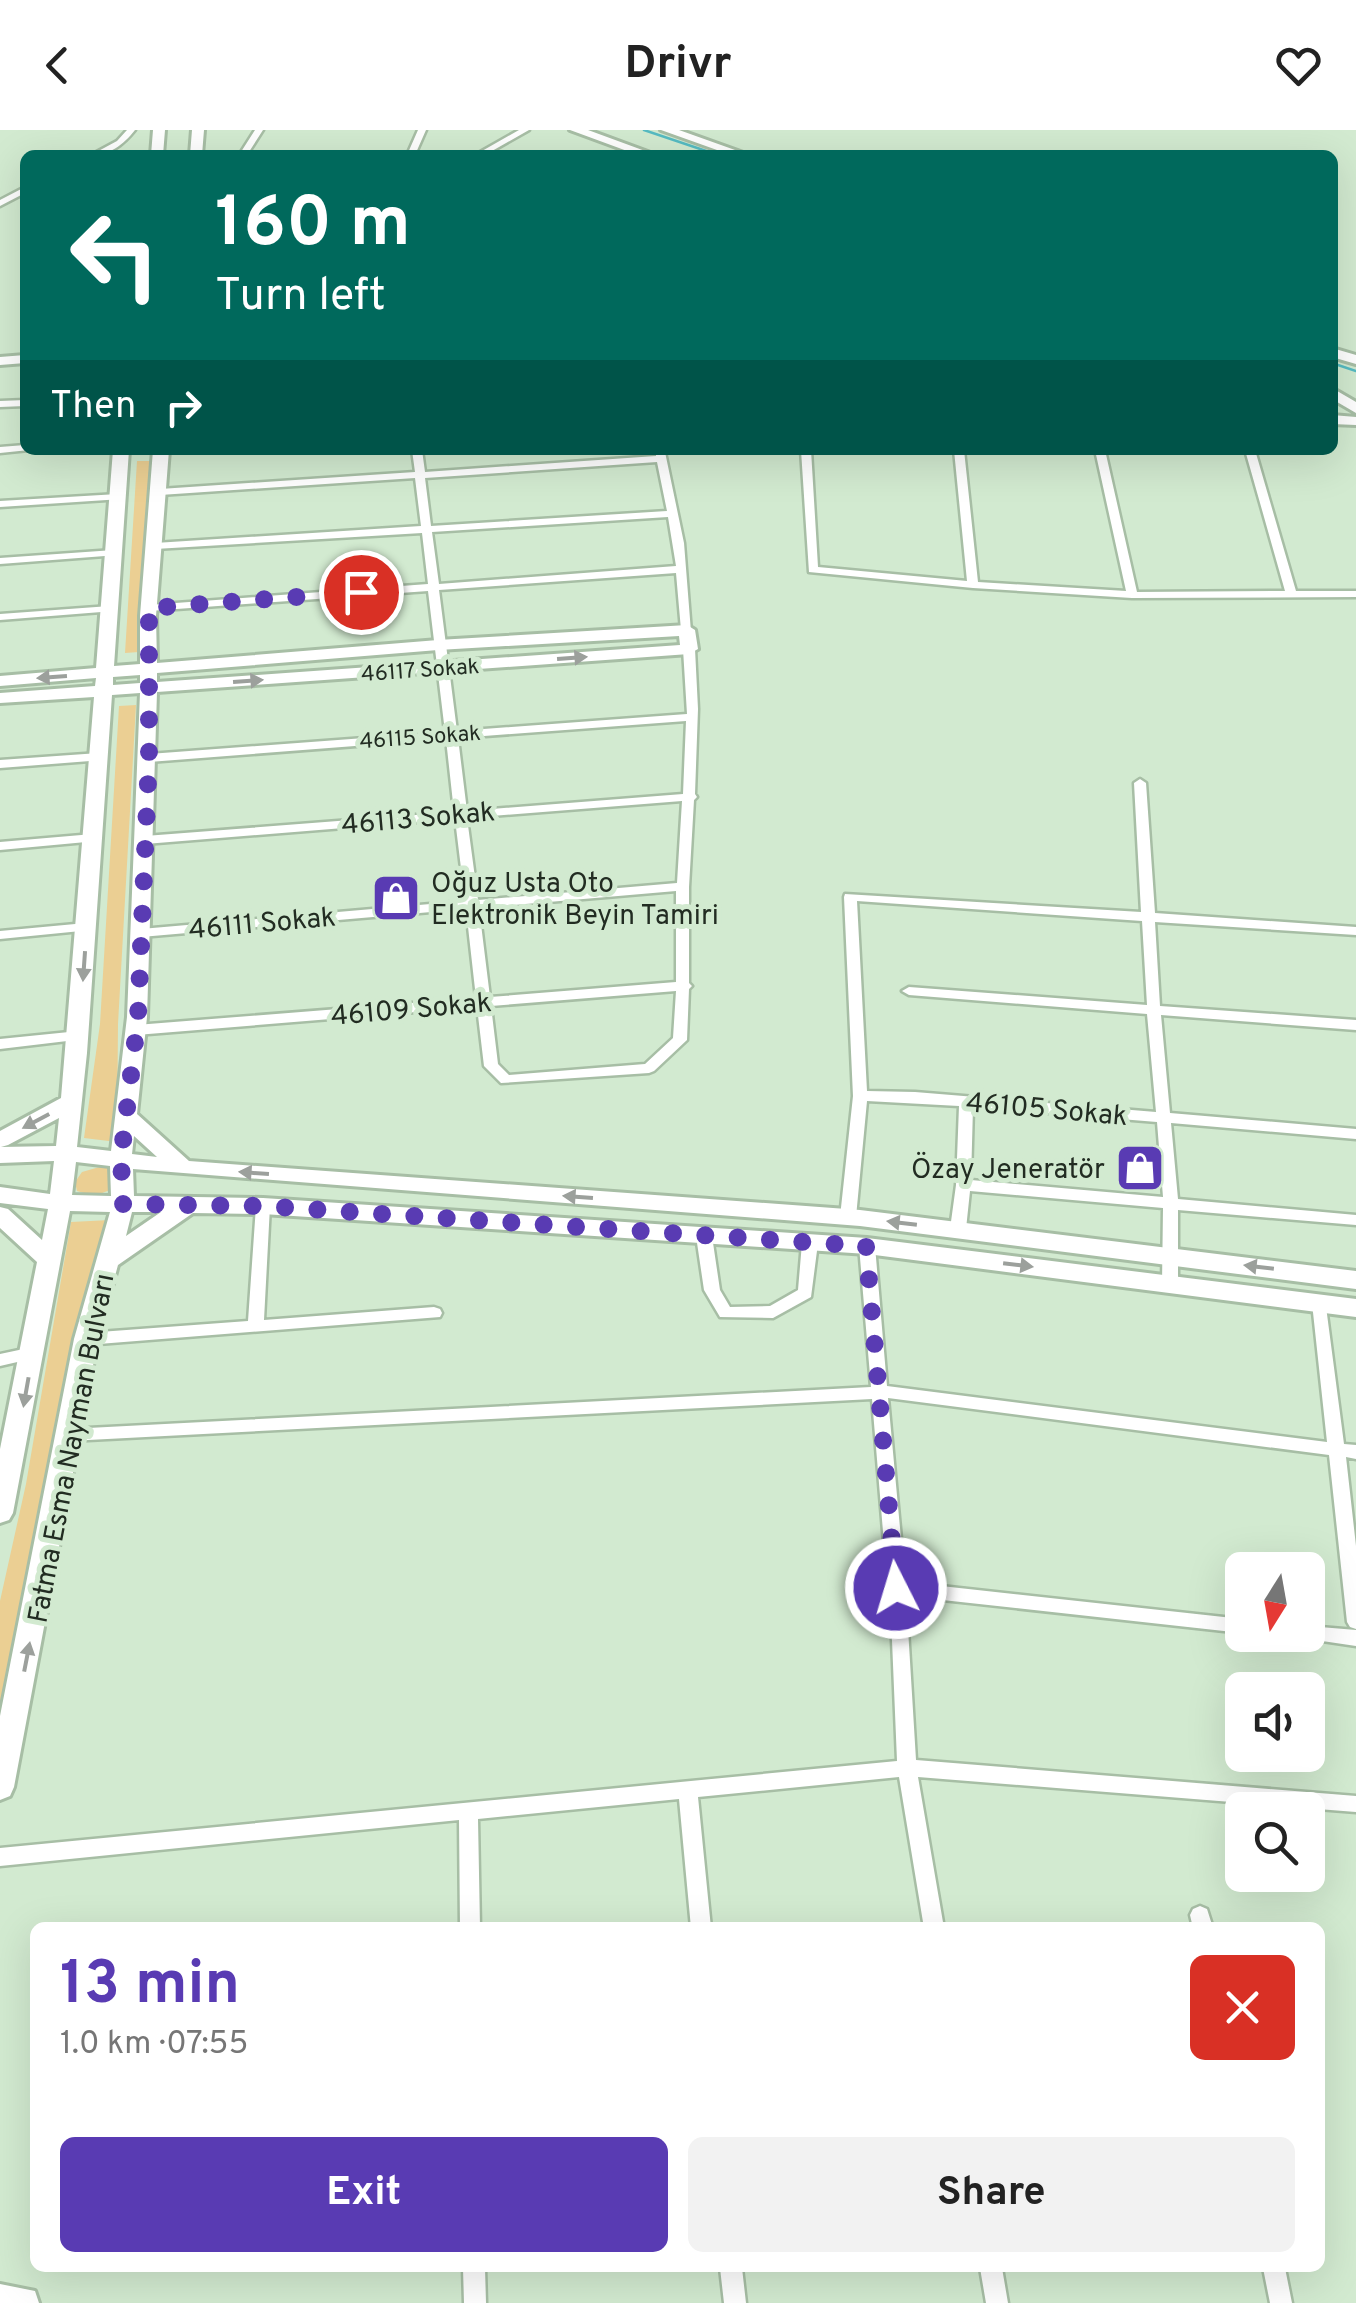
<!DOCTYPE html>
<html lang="en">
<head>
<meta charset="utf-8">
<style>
  :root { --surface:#fff; --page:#f2f2f2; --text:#222; --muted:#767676; --accent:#593bb3 }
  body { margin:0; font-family:Overpass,sans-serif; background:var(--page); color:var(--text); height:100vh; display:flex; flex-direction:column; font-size:38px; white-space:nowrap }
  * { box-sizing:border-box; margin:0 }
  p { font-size:32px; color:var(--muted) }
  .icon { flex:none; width:55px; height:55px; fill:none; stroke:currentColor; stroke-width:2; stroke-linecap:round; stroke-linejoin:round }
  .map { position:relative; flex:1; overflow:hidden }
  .details { position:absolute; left:30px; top:1792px; width:1295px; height:350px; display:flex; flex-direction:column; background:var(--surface); border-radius:15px; box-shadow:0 10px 40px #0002 }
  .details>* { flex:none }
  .top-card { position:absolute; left:20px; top:20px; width:1318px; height:305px; border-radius:15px; box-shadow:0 10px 40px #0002; background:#00695c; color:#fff; overflow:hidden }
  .needle { width:65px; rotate:191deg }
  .fabs { position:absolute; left:1225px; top:1422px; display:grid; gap:20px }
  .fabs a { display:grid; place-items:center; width:100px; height:100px; border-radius:15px; background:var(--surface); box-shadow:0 10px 40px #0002; font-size:50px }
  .pin { position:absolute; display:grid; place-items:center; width:85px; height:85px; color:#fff; margin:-42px; border:5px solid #fff; border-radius:50%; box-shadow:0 2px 10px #0007 }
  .me { position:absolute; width:110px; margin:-55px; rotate:355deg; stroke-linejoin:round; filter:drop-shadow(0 0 8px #0008) }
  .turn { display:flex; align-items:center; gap:35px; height:210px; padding:0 30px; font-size:45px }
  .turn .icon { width:130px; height:130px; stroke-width:2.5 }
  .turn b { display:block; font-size:70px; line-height:85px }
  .then { display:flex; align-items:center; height:95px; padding:0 30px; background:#0003; gap:20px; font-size:38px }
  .round { display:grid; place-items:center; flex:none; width:105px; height:105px; border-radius:15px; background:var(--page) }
  .head { display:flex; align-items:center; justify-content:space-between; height:170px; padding:0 30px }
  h1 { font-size:60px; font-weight:700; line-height:75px; color:var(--accent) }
  .action { display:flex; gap:20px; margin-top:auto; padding:20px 30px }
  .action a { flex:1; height:115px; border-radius:15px; background:var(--accent); color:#fff; font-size:40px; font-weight:700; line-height:115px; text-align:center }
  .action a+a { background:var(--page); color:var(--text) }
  header { display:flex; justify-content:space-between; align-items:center; height:130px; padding:0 30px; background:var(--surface); font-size:45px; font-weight:700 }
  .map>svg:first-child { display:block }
  .green { fill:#ebcf93 }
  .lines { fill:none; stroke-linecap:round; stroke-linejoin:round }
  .stream { stroke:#55bbc2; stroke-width:2.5 }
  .street-casing { stroke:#a7bea5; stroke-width:5 }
  .secondary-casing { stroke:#a7bea5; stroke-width:6 }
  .street { fill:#fff; fill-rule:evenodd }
  .secondary { fill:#fff; fill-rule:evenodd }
  .oneway { fill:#9ca09c }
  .route { stroke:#593bb3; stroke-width:18; stroke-dasharray:0 32.4 }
  .labels { text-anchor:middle; stroke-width:10; stroke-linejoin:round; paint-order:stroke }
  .far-street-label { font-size:22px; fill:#222c22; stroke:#d2ead0 }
  .street-label { font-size:28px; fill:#222c22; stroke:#d2ead0 }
  .poi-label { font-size:28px; fill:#222c22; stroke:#d2ead0; text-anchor:start }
</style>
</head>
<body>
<header><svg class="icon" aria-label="back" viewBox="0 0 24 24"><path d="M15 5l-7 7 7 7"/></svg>Drivr<svg class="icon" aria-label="heart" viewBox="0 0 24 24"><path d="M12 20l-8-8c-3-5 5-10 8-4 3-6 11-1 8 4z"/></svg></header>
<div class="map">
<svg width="1356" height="2173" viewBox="0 0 1356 2173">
  <rect width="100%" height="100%" fill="#d2ead0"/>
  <path class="green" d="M137,331H150L139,522L125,523Z
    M136,575L118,894L117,1012L84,1008L100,894L119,576Z
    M103,1036L115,1040L113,1059L94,1066L77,1061L75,1052L82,1042Z
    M110,1090L48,1354L0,1583V1471L26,1354L71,1092Z"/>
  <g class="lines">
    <path class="stream" d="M644,0L718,25
      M1332,233L1356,241"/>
    <g class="street-casing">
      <path id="street" d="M127,0H135C123,15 110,25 91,25L117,11Z
        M255,0H263L247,25H239Z
        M418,0H426L415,25H407Z
        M519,0H529L485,25H475Z
        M25,57V63L0,76V70Z
        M25,270V276L0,277V271Z
        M25,315V320H29L0,323V317Z
        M412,320H422L425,342L656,326V320L665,322L684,413L691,502H683L681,500L676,443L439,460L457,601L687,584L683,519L689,516L695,519L698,579L695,664L697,667L694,670L689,757V853L692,856L689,859L687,910L654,941L649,943L501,953L484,936L477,877L136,905L129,900L136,895L476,868L466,779L141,807L134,803L141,799L465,771L455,689L145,714L139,710L145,706L454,682L446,609L149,632L143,628L149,624L445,602L428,461L149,481L143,478L149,475L428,454L422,403L155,419L150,416L155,413L421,396L415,348L160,365L155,362L160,359L415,342ZM657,332L667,381L431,396L425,348ZM668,387L676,436L439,454L432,402ZM686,591L683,664L467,681L458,608ZM682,671L677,753L478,770L467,688ZM676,761V852L490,867L479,778ZM676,861L673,908L645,934L509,945L498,934L491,876Z
        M801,320H811L818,437L967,451L954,320H964L978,452L1126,461L1095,320H1105L1137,462L1285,461L1245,320H1255L1296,461H1356V467L1132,468L973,458L809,442Z
        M118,364L122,365V369L0,377V371Z
        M114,420L118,421V425L0,434V428Z
        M110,476L114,477V481L0,490V484Z
        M99,623L103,624V630L0,638V630Z
        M1140,649L1146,653L1155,783L1356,797V805L1155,792L1160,876L1356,890V900L1161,885L1170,983L1356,999V1009L1171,993L1178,1069L1356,1085V1095L1178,1080V1154L1175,1158H1165L1162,1154L1163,1078L970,1061L966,1099L963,1103H953L950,1099L956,1055L959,976L867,971L856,1087L853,1091H843L840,1087L853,966L844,767L845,764L1141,782L1134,653ZM857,771L1142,791L1147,875L909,857L902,861L909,865L1147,884L1156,982L915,962L867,961ZM973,977L1157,992L1163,1067L971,1050Z
        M93,704L99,708L97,711L0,720V712Z
        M86,793L93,797L91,800L0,809V801Z
        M79,901L84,903L86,906L84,909L0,919V909Z
        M263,1071L270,1076L264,1190L434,1177L440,1179L442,1183L440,1187L86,1215L80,1213L78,1209L80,1205L86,1203L248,1191L256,1076Z
        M704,1101L712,1106L720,1160L730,1177L770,1176L798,1160L802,1113L810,1107L815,1109L818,1113L811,1167L773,1188L720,1187L704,1160L696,1106Z
        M867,1110L875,1116L887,1256L1327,1312L1312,1173L1315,1169H1325L1344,1314L1356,1315V1329L1346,1327L1356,1416V1499L1350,1497L1347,1492L1329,1325L888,1268L905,1452L1242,1489V1503L906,1466L916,1630L1356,1666V1682L918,1647L944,1798H924L899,1647L698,1667L711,1798H691L679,1669L478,1689L480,1798H460L459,1690L0,1736V1718L897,1631L892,1510L872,1269L69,1311L63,1310L61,1305L63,1300L69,1299L871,1257L859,1116Z
        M33,1217L39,1219L41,1223L39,1227L0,1236V1224Z
        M1308,1496L1356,1500V1516L1302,1508L1300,1505H1308Z
        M1200,1776L1207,1779L1213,1798H1193L1190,1785L1193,1779Z
        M463,2138H485L486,2173H464Z
        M720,2138H742L746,2173H724Z
        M980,2138H1002L1008,2173H986Z
        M1263,2138H1285L1292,2173H1270Z"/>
    </g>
    <g class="secondary-casing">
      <path id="secondary" d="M153,0H165L163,25H151Z
        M192,0H204L202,25H190Z
        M570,0H588L656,25H638Z
        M661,0H679L749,25H731Z
        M1332,218L1356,225V234L1332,227Z
        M25,225V233L0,235V227Z
        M1332,258L1356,272V283L1332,269Z
        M1332,285L1356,287V295L1332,294Z
        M113,320H129L114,536L140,534V486L153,320H169L156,486L157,533L438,510L687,495L695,500L698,519L689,524L157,562L147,887L137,984L189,1031L860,1080L1356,1141V1159L860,1096L133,1039L134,1066L263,1068L867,1108L1356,1169V1187L867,1124L263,1084L193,1083L118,1135L98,1209L14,1657L10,1666L0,1670V1586L74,1209L110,1082L70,1081L13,1383L9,1390L0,1393V1319L37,1132L0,1098V1077L8,1079L42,1110L48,1079L0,1073V1057L50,1064L54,1031L0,1033V1001L61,968L94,567L0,573V563L95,556L96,548L0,556V546L96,538ZM679,506L680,515L157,552V543L438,520ZM140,545V553L113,555V547ZM140,563L127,887L111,1021L77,1017L87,923L112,565ZM59,988L56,1016L1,1017L8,1015ZM134,1006L157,1027L132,1024ZM76,1032L110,1036L111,1066L72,1065ZM132,1082H161L126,1106Z
        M0,2154L35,2161L39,2173H0Z"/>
    </g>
    <use href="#street" class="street"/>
    <use href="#secondary" class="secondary"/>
  </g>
  <defs><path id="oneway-solid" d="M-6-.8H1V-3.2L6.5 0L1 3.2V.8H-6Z" transform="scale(2.5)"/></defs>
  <g class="oneway">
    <use href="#oneway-solid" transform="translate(572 528) rotate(-4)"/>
    <use href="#oneway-solid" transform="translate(52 547) rotate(176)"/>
    <use href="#oneway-solid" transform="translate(248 551) rotate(-4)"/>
    <use href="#oneway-solid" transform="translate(84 836) rotate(94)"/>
    <use href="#oneway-solid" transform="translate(36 991) rotate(152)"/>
    <use href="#oneway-solid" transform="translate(254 1043) rotate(-176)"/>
    <use href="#oneway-solid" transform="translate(578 1067) rotate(-176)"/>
    <use href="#oneway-solid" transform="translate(902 1093) rotate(-173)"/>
    <use href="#oneway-solid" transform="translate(1018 1135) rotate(7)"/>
    <use href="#oneway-solid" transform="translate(1259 1137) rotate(-173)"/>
    <use href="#oneway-solid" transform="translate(26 1262) rotate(100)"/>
    <use href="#oneway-solid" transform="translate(27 1527) rotate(-79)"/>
  </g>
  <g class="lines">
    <path class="route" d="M361,462L149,478V628L138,887L121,1028L123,1074L263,1076L866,1116L896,1458"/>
  </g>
  <defs>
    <g id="shop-square" transform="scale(2.5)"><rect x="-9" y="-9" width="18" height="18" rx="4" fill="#593bb3" stroke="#d2ead0"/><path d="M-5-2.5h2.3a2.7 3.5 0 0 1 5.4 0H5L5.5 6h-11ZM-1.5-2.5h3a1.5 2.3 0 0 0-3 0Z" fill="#fff"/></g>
  </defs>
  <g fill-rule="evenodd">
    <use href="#shop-square" x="396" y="768"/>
    <use href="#shop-square" x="1140" y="1038"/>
  </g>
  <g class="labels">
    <g class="far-street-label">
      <text transform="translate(420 539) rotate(-4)" y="8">46117 Sokak</text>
      <text transform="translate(420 606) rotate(-4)" y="8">46115 Sokak</text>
    </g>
    <g class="street-label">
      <text transform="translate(418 687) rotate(-5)" y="10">46113 Sokak</text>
      <text transform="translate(262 792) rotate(-5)" y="10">46111 Sokak</text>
      <text transform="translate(411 878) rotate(-5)" y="10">46109 Sokak</text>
      <text transform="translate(1047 978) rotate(5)" y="10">46105 Sokak</text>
      <text transform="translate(70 1318) rotate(-79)" y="10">Fatma Esma Nayman Bulvarı</text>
    </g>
    <g class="poi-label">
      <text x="431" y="762">Oğuz Usta Oto<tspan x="431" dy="32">Elektronik Beyin Tamiri</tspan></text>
      <text x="1105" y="1048" text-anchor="end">Özay Jeneratör</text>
    </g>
  </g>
</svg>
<div class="fabs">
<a><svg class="needle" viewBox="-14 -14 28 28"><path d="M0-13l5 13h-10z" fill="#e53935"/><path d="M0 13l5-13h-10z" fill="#767676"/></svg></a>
<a><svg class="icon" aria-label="sound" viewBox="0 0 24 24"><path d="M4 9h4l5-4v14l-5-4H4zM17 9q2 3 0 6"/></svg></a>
<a><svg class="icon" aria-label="search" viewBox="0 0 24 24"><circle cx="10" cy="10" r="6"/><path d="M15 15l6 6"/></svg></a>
</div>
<div class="pin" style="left:361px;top:462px;background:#d93025"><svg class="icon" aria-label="arrive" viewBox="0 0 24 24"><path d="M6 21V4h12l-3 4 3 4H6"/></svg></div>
<svg class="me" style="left:896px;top:1458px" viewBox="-20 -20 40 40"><circle r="17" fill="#593bb3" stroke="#fff" stroke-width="3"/><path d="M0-11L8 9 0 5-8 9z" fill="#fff"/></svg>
<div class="top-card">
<div class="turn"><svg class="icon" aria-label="left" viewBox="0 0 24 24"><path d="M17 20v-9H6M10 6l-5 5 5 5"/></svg><div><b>160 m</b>Turn left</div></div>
<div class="then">Then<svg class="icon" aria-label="right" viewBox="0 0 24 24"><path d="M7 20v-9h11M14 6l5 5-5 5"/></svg></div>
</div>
<section class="details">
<div class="head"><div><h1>13 min</h1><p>1.0 km · 07:55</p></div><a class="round" style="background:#d93025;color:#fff"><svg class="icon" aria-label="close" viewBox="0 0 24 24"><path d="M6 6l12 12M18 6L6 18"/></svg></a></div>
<div class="action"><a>Exit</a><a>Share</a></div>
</section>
</div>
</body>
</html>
